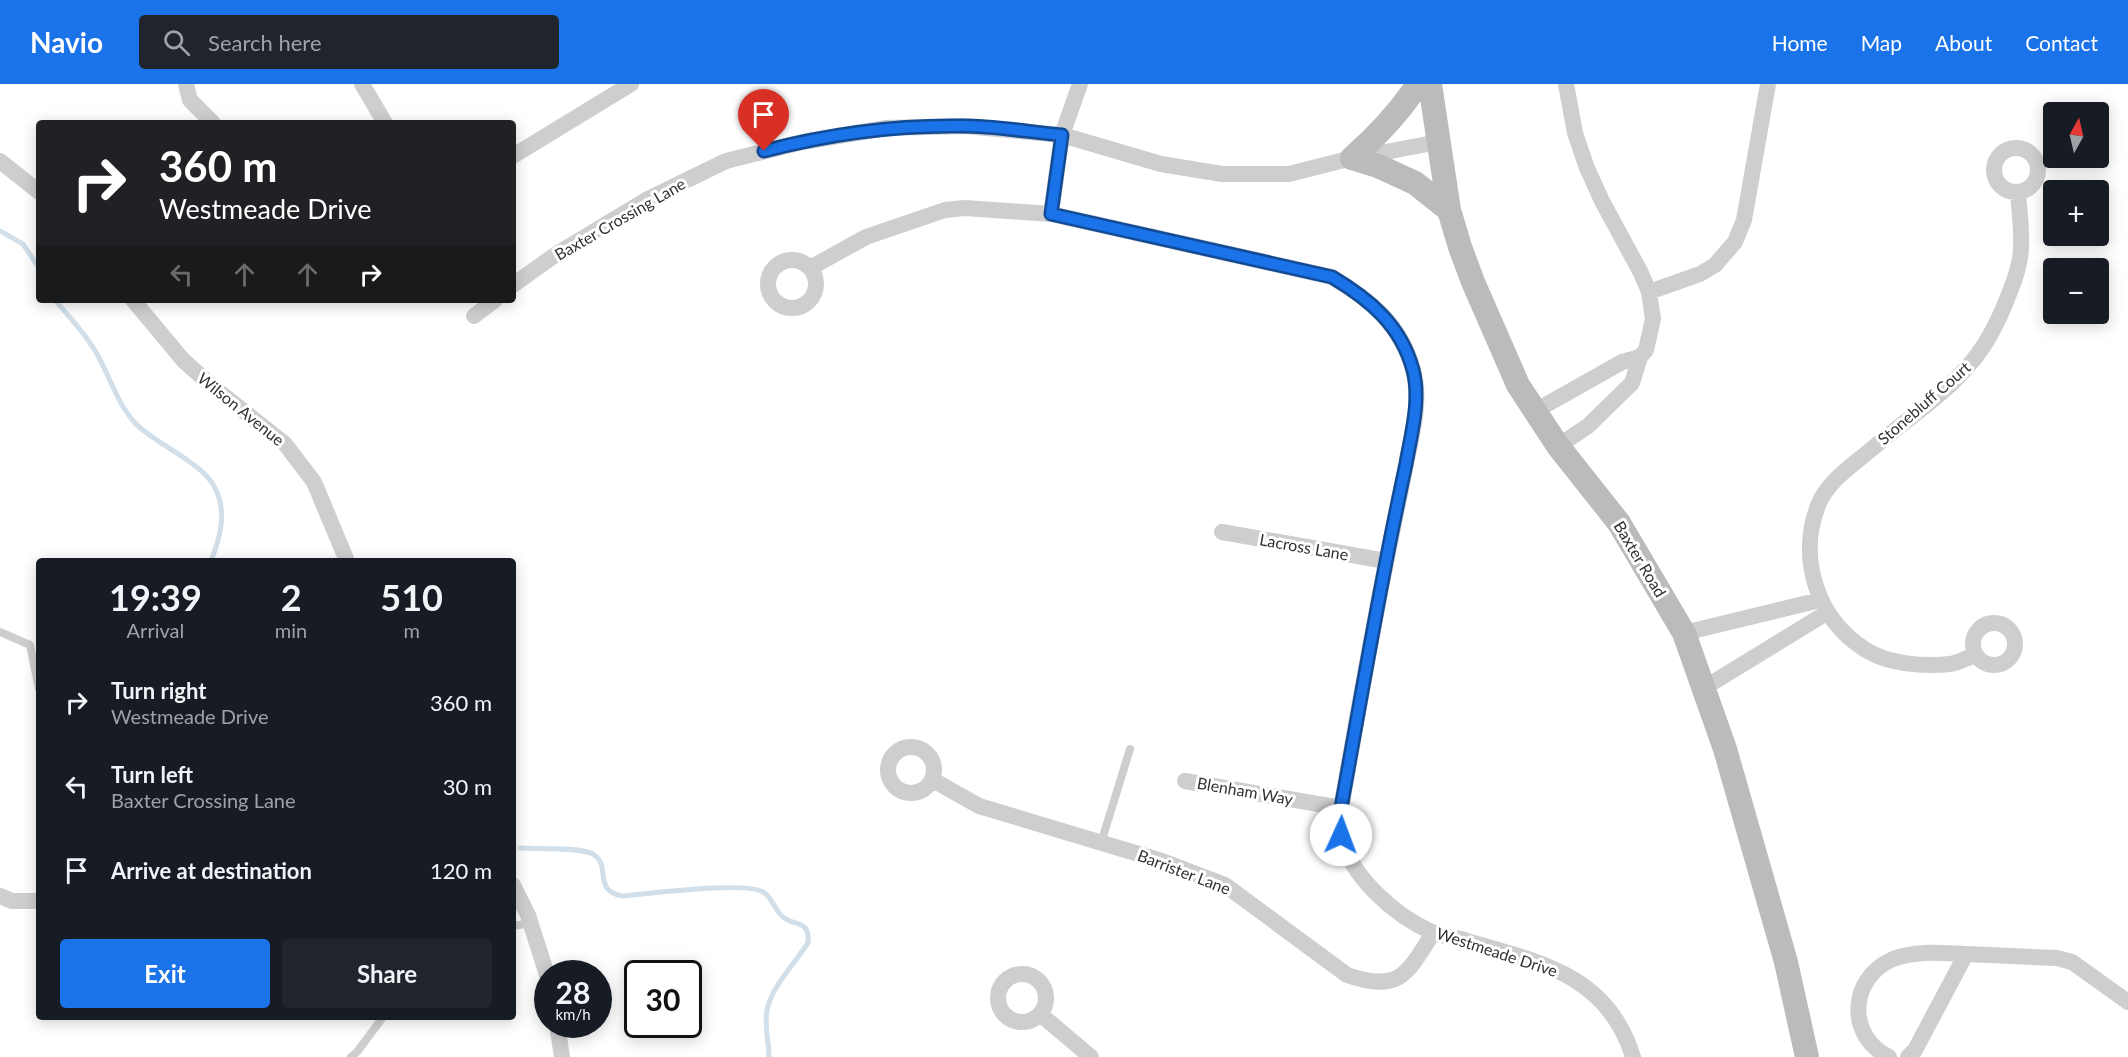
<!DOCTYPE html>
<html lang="en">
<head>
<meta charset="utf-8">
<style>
  :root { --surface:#171b24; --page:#20242c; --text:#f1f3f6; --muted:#9ea1a6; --accent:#1a73e8 }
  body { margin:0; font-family:Lato,sans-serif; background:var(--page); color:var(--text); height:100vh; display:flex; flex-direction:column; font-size:22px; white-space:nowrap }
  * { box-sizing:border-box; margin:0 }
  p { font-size:20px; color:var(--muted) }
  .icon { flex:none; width:33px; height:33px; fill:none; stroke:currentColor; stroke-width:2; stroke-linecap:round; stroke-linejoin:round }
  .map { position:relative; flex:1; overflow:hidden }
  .drawer { position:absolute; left:36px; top:474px; width:480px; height:462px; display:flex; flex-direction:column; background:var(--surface); border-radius:6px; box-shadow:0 3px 15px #0003 }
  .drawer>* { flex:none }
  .hud { position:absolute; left:36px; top:36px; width:480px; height:183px; border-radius:6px; box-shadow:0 3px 15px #0003; background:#202124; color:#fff; overflow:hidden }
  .needle { width:39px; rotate:8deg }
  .buttons { position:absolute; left:2043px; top:18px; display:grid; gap:12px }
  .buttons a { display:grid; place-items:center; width:66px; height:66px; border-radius:6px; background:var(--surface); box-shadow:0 3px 15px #0003; font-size:30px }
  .speed { position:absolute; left:534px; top:876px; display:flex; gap:12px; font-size:30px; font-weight:700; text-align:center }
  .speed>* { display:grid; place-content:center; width:78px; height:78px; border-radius:50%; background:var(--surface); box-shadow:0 3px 15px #0003; line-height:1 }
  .speed small { font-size:15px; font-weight:400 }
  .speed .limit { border:3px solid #111; border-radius:9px; background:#fff; color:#111 }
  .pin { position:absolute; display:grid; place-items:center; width:51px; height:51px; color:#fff; margin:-62px -26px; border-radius:50% 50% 50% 0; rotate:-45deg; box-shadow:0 0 6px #0007 }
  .pin .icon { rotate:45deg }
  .me { position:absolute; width:66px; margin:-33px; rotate:2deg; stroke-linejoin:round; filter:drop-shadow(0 0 4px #0008) }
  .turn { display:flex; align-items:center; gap:21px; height:126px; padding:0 24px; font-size:27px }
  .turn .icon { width:78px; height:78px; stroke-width:2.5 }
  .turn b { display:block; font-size:42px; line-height:51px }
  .lanes { display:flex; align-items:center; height:57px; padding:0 24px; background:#0003; justify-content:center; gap:30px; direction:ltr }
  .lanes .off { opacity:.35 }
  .eta { display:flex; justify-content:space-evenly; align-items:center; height:102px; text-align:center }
  .eta b { font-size:36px; font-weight:700; line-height:42px }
  .cta { display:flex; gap:12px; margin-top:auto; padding:12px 24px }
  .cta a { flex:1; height:69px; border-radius:6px; background:var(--accent); color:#fff; font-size:24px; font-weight:700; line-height:69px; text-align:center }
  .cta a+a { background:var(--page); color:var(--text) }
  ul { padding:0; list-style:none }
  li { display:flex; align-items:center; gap:18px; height:84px; padding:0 24px }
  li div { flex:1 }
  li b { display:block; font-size:22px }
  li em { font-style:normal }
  header { display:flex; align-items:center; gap:36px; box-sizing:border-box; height:84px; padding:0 30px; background:var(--accent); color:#fff }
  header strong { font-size:28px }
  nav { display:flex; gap:33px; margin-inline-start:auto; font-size:21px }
  .search { width:420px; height:54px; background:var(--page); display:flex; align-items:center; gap:15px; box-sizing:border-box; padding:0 21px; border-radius:6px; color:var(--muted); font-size:22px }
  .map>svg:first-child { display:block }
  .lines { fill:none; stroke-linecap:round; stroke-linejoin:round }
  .stream { stroke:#d0dfea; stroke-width:5 }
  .lane { stroke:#cecece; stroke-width:8 }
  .street { stroke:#cecece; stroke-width:16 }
  .secondary { stroke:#bbb; stroke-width:24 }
  .route-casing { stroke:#114b97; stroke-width:15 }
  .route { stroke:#1a73e8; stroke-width:10 }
  .labels { text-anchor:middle; stroke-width:6; stroke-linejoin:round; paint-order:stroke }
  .street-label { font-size:16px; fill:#313131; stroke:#fff }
</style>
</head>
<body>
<header>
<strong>Navio</strong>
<div class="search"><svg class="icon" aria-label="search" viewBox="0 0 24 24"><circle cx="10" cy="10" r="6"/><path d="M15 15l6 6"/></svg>Search here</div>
<nav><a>Home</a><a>Map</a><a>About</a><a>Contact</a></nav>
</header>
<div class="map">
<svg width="2128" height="973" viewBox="0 0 2128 973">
  <rect width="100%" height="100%" fill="#fff"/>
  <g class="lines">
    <path class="stream" d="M0,147L23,160L39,184
      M55,216C69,233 86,250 97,270C110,293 117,319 135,339C156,361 205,379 216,406C227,429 220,454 211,477
      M520,764C537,765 581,763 593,770C612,782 592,806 622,812C649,810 745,797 763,808C773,814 774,826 783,833C795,843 810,835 808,859C796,877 771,904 767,926C764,942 769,958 769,973"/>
    <path class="lane" d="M0,548L30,561L39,605
      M1101,759L1130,665
      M513,842L531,839
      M351,973L357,968L383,933"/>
    <path class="street" d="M186,0L190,16L213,39
      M362,0L385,39
      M1080,0L1062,51L1051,130L1332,193C1370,216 1401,240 1413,286C1422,317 1411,354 1405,385C1399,415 1393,444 1387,474C1370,557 1356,641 1341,724C1341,733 1339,743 1341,752C1350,792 1395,832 1432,848C1443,853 1456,853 1467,857C1540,878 1608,891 1633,973
      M1994 86a22 22 0 1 1 44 0a22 22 0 1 1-44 0Z
      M513,72L631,0
      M0,77L39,108
      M768 200a24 24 0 1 1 48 0a24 24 0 1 1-48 0Z
      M810,184L866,153L945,126L965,124L1051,130
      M513,201L555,171L646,116L726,77L802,58L886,44L965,42L1062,51L1161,80L1222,90H1289L1344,76L1438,58
      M1649,208L1700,190L1715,181L1735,158L1744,136L1768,0
      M133,216L183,276L213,303L285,360L314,398L347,477
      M474,232L495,216
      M1535,327L1622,278L1640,273L1646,266L1653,235L1649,208L1641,189L1602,117L1587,84L1575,49L1566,0
      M1558,362L1588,342L1632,299L1640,273
      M1222,448L1386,477
      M1973 560a21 21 0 1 1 42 0a21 21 0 1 1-42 0Z
      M1684,549L1820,516
      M1975,571C1967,574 1958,579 1950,580C1924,583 1888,580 1866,566C1816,535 1797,472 1819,419C1829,396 1854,380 1873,364C1904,337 1942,313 1969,281C1986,262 1998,238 2007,215C2014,198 2021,180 2021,162C2022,144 2019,125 2018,108
      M1704,604L1828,528
      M888 686a23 23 0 1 1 46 0a23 23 0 1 1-46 0Z
      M933,696L979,722L1162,777L1225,801L1347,891C1400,909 1407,890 1433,849
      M1185,697L1341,724
      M513,801L528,831L548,894
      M0,812L12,817H39
      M1966,870L2057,874L2072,878L2128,918
      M998 914a24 24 0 1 1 48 0a24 24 0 1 1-48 0Z
      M1040,930L1091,973
      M557,940L562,973
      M1889,973C1846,952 1849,894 1893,875C1916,866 1943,869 1966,870L1915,966L1908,973"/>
    <path class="secondary" d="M1430,0L1449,126L1460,163L1473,198L1518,301L1558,362L1619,439L1684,549L1725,665L1786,878L1807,973
      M1352,74L1378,82L1415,99L1449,126
      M1352,74C1377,52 1399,29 1418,0"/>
  </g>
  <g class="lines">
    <g class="route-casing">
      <path id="route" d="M764,67C829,50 894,41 962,42C995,42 1029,48 1062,51L1051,130L1332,193C1369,215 1401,241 1413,286C1421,316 1411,351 1406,380C1399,413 1392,446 1386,478C1370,560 1356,642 1341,724V751"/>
    </g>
    <use href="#route" class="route"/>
  </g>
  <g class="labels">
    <g class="street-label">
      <text transform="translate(620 135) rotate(-30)" y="6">Baxter Crossing Lane</text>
      <text transform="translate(1924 319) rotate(-41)" y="6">Stonebluff Court</text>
      <text transform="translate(241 325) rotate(39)" y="6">Wilson Avenue</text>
      <text transform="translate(1304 463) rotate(10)" y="6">Lacross Lane</text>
      <text transform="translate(1640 475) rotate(59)" y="6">Baxter Road</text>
      <text transform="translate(1245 707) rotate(10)" y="6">Blenham Way</text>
      <text transform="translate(1184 788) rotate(21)" y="6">Barrister Lane</text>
      <text transform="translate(1497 868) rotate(18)" y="6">Westmeade Drive</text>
    </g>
  </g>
</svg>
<div class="buttons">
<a><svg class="needle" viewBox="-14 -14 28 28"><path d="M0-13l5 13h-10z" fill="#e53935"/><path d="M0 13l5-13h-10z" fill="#9ea1a6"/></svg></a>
<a>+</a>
<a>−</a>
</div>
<div class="speed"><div>28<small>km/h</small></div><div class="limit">30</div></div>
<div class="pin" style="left:764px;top:67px;background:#d93025"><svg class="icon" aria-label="arrive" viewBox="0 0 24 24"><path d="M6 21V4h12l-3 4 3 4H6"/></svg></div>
<svg class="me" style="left:1341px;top:751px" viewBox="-20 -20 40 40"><circle r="19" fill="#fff"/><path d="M0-13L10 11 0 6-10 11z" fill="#1a73e8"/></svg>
<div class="hud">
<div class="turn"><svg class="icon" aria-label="right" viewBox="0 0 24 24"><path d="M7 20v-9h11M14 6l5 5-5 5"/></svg><div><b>360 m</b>Westmeade Drive</div></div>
<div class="lanes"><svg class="icon off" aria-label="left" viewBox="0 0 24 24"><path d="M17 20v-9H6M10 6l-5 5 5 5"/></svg><svg class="icon off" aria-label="ahead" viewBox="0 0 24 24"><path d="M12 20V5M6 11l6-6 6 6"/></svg><svg class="icon off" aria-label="ahead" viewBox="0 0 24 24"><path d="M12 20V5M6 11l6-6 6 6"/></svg><svg class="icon" aria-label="right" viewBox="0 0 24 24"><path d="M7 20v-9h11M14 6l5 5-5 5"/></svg></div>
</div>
<section class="drawer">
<div class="eta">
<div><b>19:39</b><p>Arrival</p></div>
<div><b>2</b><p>min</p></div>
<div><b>510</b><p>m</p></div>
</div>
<ul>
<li><svg class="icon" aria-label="right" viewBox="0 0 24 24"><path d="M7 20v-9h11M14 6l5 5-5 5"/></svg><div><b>Turn right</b><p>Westmeade Drive</p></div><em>360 m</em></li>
<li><svg class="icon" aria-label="left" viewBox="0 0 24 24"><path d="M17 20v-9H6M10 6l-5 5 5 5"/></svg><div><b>Turn left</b><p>Baxter Crossing Lane</p></div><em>30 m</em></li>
<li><svg class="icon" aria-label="arrive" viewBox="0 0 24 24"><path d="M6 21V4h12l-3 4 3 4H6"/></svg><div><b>Arrive at destination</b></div><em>120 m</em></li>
</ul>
<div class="cta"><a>Exit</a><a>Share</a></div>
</section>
</div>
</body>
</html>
